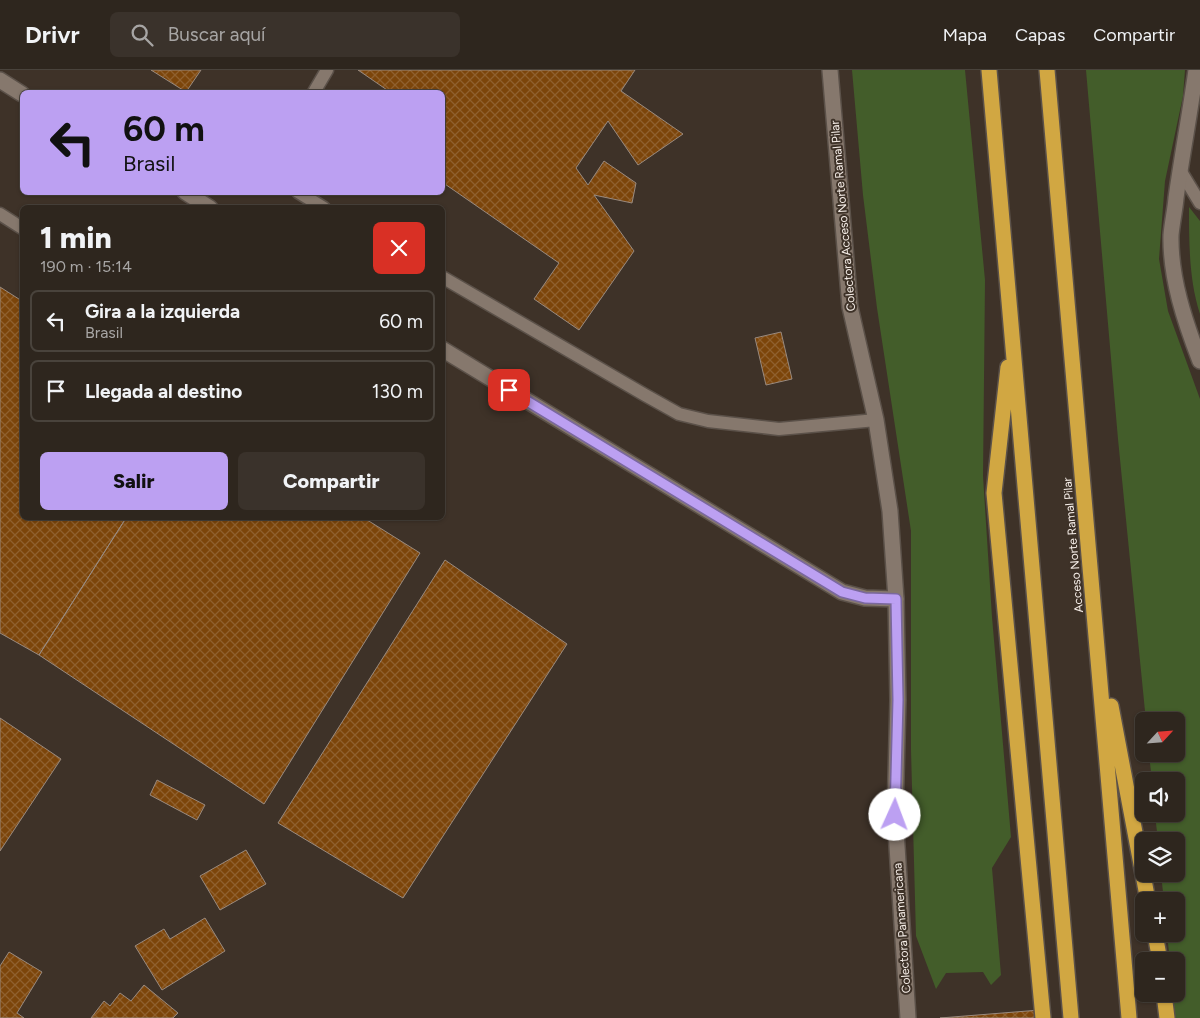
<!DOCTYPE html>
<html lang="es">
<head>
<meta charset="utf-8">
<style>
  :root { --surface:#2e261e; --page:#3a322b; --text:#f1f3f6; --muted:#a7a5a4; --line:#49433c; --accent:#bca0f2 }
  body { margin:0; font-family:Figtree,sans-serif; background:var(--page); color:var(--text); height:100vh; display:flex; flex-direction:column; font-size:19px; white-space:nowrap }
  * { box-sizing:border-box; margin:0 }
  p { font-size:16px; color:var(--muted) }
  .icon { flex:none; width:28px; height:28px; fill:none; stroke:currentColor; stroke-width:2; stroke-linecap:round; stroke-linejoin:round }
  .map { position:relative; flex:1; overflow:hidden }
  .sheet { position:absolute; left:20px; top:135px; width:425px; height:315px; display:flex; flex-direction:column; background:var(--surface); border-radius:8px; box-shadow:0 1px 4px #0004,0 0 0 1px var(--line) }
  .sheet>* { flex:none }
  .top-card { position:absolute; left:20px; top:20px; width:425px; height:105px; border-radius:8px; box-shadow:0 1px 4px #0004,0 0 0 1px var(--line); background:#bca0f2; color:#111; overflow:hidden }
  .needle { width:32px; rotate:64deg }
  .tools { position:absolute; left:1135px; top:642px; display:grid; gap:10px }
  .tools a { display:grid; place-items:center; width:50px; height:50px; border-radius:8px; background:var(--surface); box-shadow:0 1px 4px #0004,0 0 0 1px var(--line); font-size:25px }
  .pin { position:absolute; display:grid; place-items:center; width:42px; height:42px; color:#fff; margin:-21px; border-radius:10px; box-shadow:0 2px 8px #0006 }
  .me { position:absolute; width:55px; margin:-28px; rotate:2deg; stroke-linejoin:round; filter:drop-shadow(0 0 4px #0008) }
  .turn { display:flex; align-items:center; gap:18px; height:105px; padding:0 20px; font-size:22px }
  .turn .icon { width:65px; height:65px; stroke-width:2.5 }
  .turn b { display:block; font-size:35px; line-height:42px }
  .round { display:grid; place-items:center; flex:none; width:52px; height:52px; border-radius:8px; background:var(--page) }
  .summary { display:flex; align-items:center; justify-content:space-between; height:85px; padding:0 20px }
  h1 { font-size:30px; font-weight:800; line-height:38px }
  .primary-button { display:flex; gap:10px; margin-top:auto; padding:10px 20px }
  .primary-button a { flex:1; height:58px; border-radius:8px; background:var(--accent); color:#111; font-size:20px; font-weight:800; line-height:58px; text-align:center }
  .primary-button a+a { background:var(--page); color:var(--text) }
  ul { padding:0; list-style:none }
  li { display:flex; align-items:center; gap:15px; height:62px; margin:0 10px 8px; padding:0 10px; border:2px solid var(--line); border-radius:8px }
  li div { flex:1 }
  li b { display:block; font-size:19px }
  li em { font-style:normal }
  header { display:flex; align-items:center; gap:30px; box-sizing:border-box; height:70px; padding:0 25px; background:var(--surface); border-bottom:1px solid var(--line) }
  header strong { font-size:24px }
  nav { display:flex; gap:28px; margin-inline-start:auto; font-size:18px }
  .search { width:350px; height:45px; background:var(--page); display:flex; align-items:center; gap:12px; box-sizing:border-box; padding:0 18px; border-radius:8px; color:var(--muted); font-size:19px }
  .map>svg:first-child { display:block }
  .grass { fill:#435d2a }
  .building { fill:url(#building-cross-hatch); stroke:#998a7f }
  .lines { fill:none; stroke-linecap:round; stroke-linejoin:round }
  .lane-casing { stroke:#5b5149; stroke-width:15 }
  .street-casing { stroke:#5b5149; stroke-width:18 }
  .secondary-casing { stroke:#5b5149; stroke-width:18 }
  .highway-casing { stroke:#5b5149; stroke-width:18 }
  .lane { stroke:#86786d; stroke-width:12 }
  .street { stroke:#86786d; stroke-width:15 }
  .secondary { stroke:#86786d; stroke-width:15 }
  .highway { stroke:#d1a742; stroke-width:15 }
  .route-casing { stroke:#7a689d; stroke-width:12 }
  .route { stroke:#bca0f2; stroke-width:9 }
  .labels { text-anchor:middle; stroke-width:4; stroke-linejoin:round; paint-order:stroke }
  .street-label { font-size:12px; fill:#f6eee8; stroke:#3e3228 }
</style>
</head>
<body>
<header>
<strong>Drivr</strong>
<div class="search"><svg class="icon" aria-label="search" viewBox="0 0 24 24"><circle cx="10" cy="10" r="6"/><path d="M15 15l6 6"/></svg>Buscar aquí</div>
<nav><a>Mapa</a><a>Capas</a><a>Compartir</a></nav>
</header>
<div class="map">
<svg width="1200" height="948" viewBox="0 0 1200 948">
  <defs>
    <pattern id="building-cross-hatch" width="8" height="8" patternUnits="userSpaceOnUse" patternTransform="scale(1.25)"><rect width="8" height="8" fill="#7c450a"/><path d="M0 0l8 8M0 8l8-8" fill="none" stroke="#8f602e"/></pattern>
  </defs>
  <rect width="100%" height="100%" fill="#3e3228"/>
  <path class="grass" d="M852,0H965L985,210L983,406L992,547L1011,767L992,798L1001,905L991,915L983,902L946,903L936,919L916,866L911,680V461L877,238L863,125Z
    M1086,0H1185L1183,26L1165,111L1159,189L1168,241L1200,329V948H1175L1173,924H1176V891H1170L1167,864H1176V831H1164L1161,804H1176V771H1158L1155,744H1176V711H1152L1149,684H1176V651H1146L1118,369Z
    M1189,137L1200,151V244C1189,210 1189,173 1189,137Z"/>
  <path class="building" d="M151,0H201L186,22Z
    M358,0H635L621,21L683,64L638,95L608,51L576,98L588,115L604,91L636,113L632,133L594,125L634,181L579,260L534,229L559,193L442,112V22H390Z
    M0,217L22,231V448H126L39,585L0,563Z
    M781,262L792,309L766,315L755,268Z
    M126,448H364L420,483L264,734L39,585Z
    M445,490L567,574L403,828L278,753Z
    M0,648L61,689L0,781Z
    M157,710L205,735L197,750L150,725Z
    M246,780L266,814L220,840L200,806Z
    M205,848L225,881L162,920L135,876L164,859L170,869Z
    M9,882L42,902L17,943L24,948H0V896Z
    M144,915L178,943L173,948H91L104,931L110,936L120,923L131,931Z
    M1040,940L1041,948H940Z"/>
  <g class="lines">
    <g class="lane-casing">
      <path id="lane" d="M314,22L327,0
        M1180,100L1200,133
        M298,122L324,138
        M0,144L22,158
        M442,207L645,325L679,344L708,351L779,359L876,350"/>
    </g>
    <g class="street-casing">
      <path id="street" d="M0,10L22,24
        M185,122L210,138
        M442,279L842,522L865,528L896,529"/>
    </g>
    <g class="secondary-casing">
      <path id="secondary" d="M830,0L850,237L876,350L890,441L896,529L898,630L895,745L908,948
        M1196,0C1190,43 1182,85 1176,128C1175,140 1172,153 1171,165C1170,208 1185,252 1200,291"/>
    </g>
    <g class="highway-casing">
      <path id="highway" d="M989,0L1071,948
        M1047,0L1129,948
        M1008,297L994,423L1043,948
        M1111,636L1148,831
        M1155,864L1160,891
        M1164,924L1167,948"/>
    </g>
    <use href="#lane" class="lane"/>
    <use href="#street" class="street"/>
    <use href="#secondary" class="secondary"/>
    <use href="#highway" class="highway"/>
  </g>
  <g class="lines">
    <g class="route-casing">
      <path id="route" d="M509,320L842,522L865,528L896,529L898,630L895,745"/>
    </g>
    <use href="#route" class="route"/>
  </g>
  <g class="labels">
    <g class="street-label">
      <text transform="translate(843 146) rotate(-95)" y="4">Colectora Acceso Norte Ramal Pilar</text>
      <text transform="translate(1073 475) rotate(-95)" y="4">Acceso Norte Ramal Pilar</text>
      <text transform="translate(902 858) rotate(-94)" y="4">Colectora Panamericana</text>
    </g>
  </g>
</svg>
<div class="tools">
<a><svg class="needle" viewBox="-14 -14 28 28"><path d="M0-13l5 13h-10z" fill="#e53935"/><path d="M0 13l5-13h-10z" fill="#a7a5a4"/></svg></a>
<a><svg class="icon" aria-label="sound" viewBox="0 0 24 24"><path d="M4 9h4l5-4v14l-5-4H4zM17 9q2 3 0 6"/></svg></a>
<a><svg class="icon" aria-label="layers" viewBox="0 0 24 24"><path d="M12 4l9 5-9 5-9-5zM3 14l9 5 9-5"/></svg></a>
<a>+</a>
<a>−</a>
</div>
<div class="pin" style="left:509px;top:320px;background:#d93025"><svg class="icon" aria-label="arrive" viewBox="0 0 24 24"><path d="M6 21V4h12l-3 4 3 4H6"/></svg></div>
<svg class="me" style="left:895px;top:745px" viewBox="-20 -20 40 40"><circle r="19" fill="#fff"/><path d="M0-13L10 11 0 6-10 11z" fill="#bca0f2"/></svg>
<div class="top-card">
<div class="turn"><svg class="icon" aria-label="left" viewBox="0 0 24 24"><path d="M17 20v-9H6M10 6l-5 5 5 5"/></svg><div><b>60 m</b>Brasil</div></div>
</div>
<section class="sheet">
<div class="summary"><div><h1>1 min</h1><p>190 m · 15:14</p></div><a class="round" style="background:#d93025;color:#fff"><svg class="icon" aria-label="close" viewBox="0 0 24 24"><path d="M6 6l12 12M18 6L6 18"/></svg></a></div>
<ul>
<li><svg class="icon" aria-label="left" viewBox="0 0 24 24"><path d="M17 20v-9H6M10 6l-5 5 5 5"/></svg><div><b>Gira a la izquierda</b><p>Brasil</p></div><em>60 m</em></li>
<li><svg class="icon" aria-label="arrive" viewBox="0 0 24 24"><path d="M6 21V4h12l-3 4 3 4H6"/></svg><div><b>Llegada al destino</b></div><em>130 m</em></li>
</ul>
<div class="primary-button"><a>Salir</a><a>Compartir</a></div>
</section>
</div>
</body>
</html>
